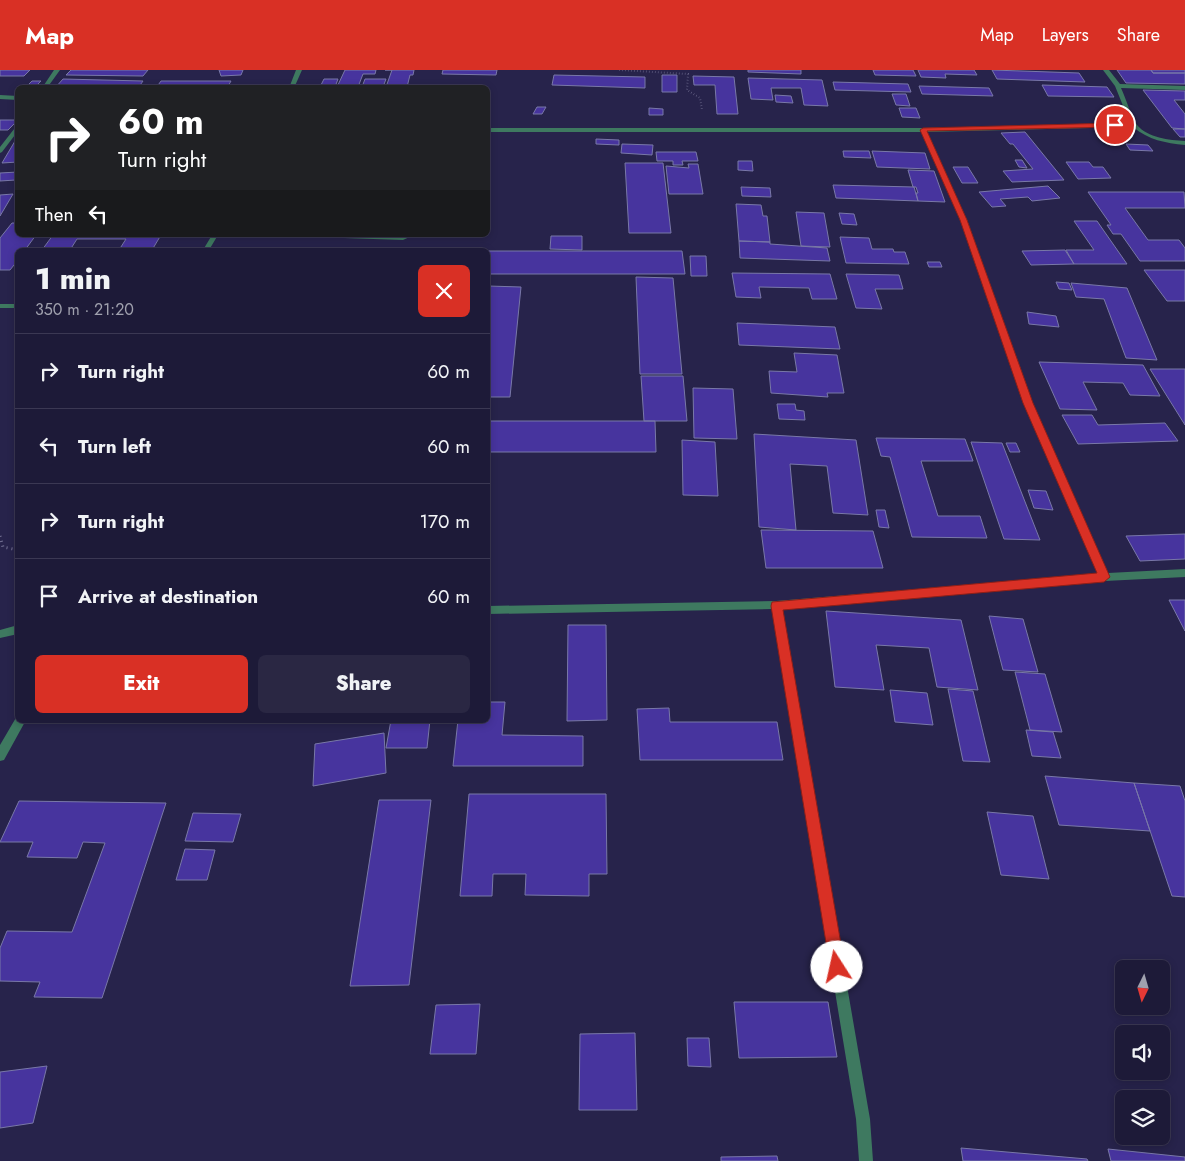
<!DOCTYPE html>
<html lang="en">
<head>
<meta charset="utf-8">
<style>
  :root { --surface:#1d1a38; --page:#2a2743; --text:#f1f3f6; --muted:#a0a1ae; --line:#3b3853; --accent:#d93025 }
  body { margin:0; font-family:Jost,sans-serif; background:var(--page); color:var(--text); height:100vh; display:flex; flex-direction:column; font-size:19px; white-space:nowrap }
  * { box-sizing:border-box; margin:0 }
  p { font-size:16px; color:var(--muted) }
  .icon { flex:none; width:28px; height:28px; fill:none; stroke:currentColor; stroke-width:2; stroke-linecap:round; stroke-linejoin:round }
  .map { position:relative; flex:1; overflow:hidden }
  .details { position:absolute; left:15px; top:178px; width:475px; height:475px; display:flex; flex-direction:column; background:var(--surface); border-radius:8px; box-shadow:0 2px 8px #0003,0 0 0 1px var(--line) }
  .details>* { flex:none }
  .hud { position:absolute; left:15px; top:15px; width:475px; height:152px; border-radius:8px; box-shadow:0 2px 8px #0003,0 0 0 1px var(--line); background:#202124; color:#fff; overflow:hidden }
  .needle { width:32px; rotate:185deg }
  .tools { position:absolute; left:1115px; top:890px; display:grid; gap:10px }
  .tools a { display:grid; place-items:center; width:55px; height:55px; border-radius:8px; background:var(--surface); box-shadow:0 2px 8px #0003,0 0 0 1px var(--line); font-size:25px }
  .pin { position:absolute; display:grid; place-items:center; width:42px; height:42px; color:#fff; margin:-21px; border:2px solid #fff; border-radius:50%; box-shadow:0 1px 5px #0007 }
  .me { position:absolute; width:55px; margin:-28px; rotate:350deg; stroke-linejoin:round; filter:drop-shadow(0 0 4px #0008) }
  .turn { display:flex; align-items:center; gap:18px; height:105px; padding:0 20px; font-size:22px }
  .turn .icon { width:65px; height:65px; stroke-width:2.5 }
  .turn b { display:block; font-size:35px; line-height:42px }
  .then { display:flex; align-items:center; height:48px; padding:0 20px; background:#0003; gap:10px; font-size:19px }
  .round { display:grid; place-items:center; flex:none; width:52px; height:52px; border-radius:8px; background:var(--page) }
  .overview { display:flex; align-items:center; justify-content:space-between; height:85px; padding:0 20px }
  h1 { font-size:30px; font-weight:800; line-height:38px }
  .button { display:flex; gap:10px; margin-top:auto; padding:10px 20px }
  .button a { flex:1; height:58px; border-radius:8px; background:var(--accent); color:#fff; font-size:20px; font-weight:800; line-height:58px; text-align:center }
  .button a+a { background:var(--page); color:var(--text) }
  ul { padding:0; list-style:none }
  li { display:flex; align-items:center; gap:15px; height:75px; padding:0 20px; border-top:1px solid var(--line) }
  li div { flex:1 }
  li b { display:block; font-size:19px }
  li em { font-style:normal }
  header { display:flex; align-items:center; gap:30px; box-sizing:border-box; height:70px; padding:0 25px; background:var(--accent); color:#fff }
  header strong { font-size:24px }
  nav { display:flex; gap:28px; margin-inline-start:auto; font-size:18px }
  .map>svg:first-child { display:block }
  .building { fill:#47349e; stroke:#7978a8 }
  .lines { fill:none; stroke-linecap:round; stroke-linejoin:round }
  .path-far1 { stroke:#777496; stroke-width:2; stroke-dasharray:0.5 2.5; stroke-linecap:butt }
  .path { stroke:#777496; stroke-width:3; stroke-dasharray:1 4; stroke-linecap:butt }
  .service { fill:#3e7960; fill-rule:evenodd }
  .minor { fill:#3e7960; fill-rule:evenodd }
  .route { fill:#d93025; stroke:#8d1f18 }
</style>
</head>
<body>
<header>
<strong>Map</strong>
<nav><a>Map</a><a>Layers</a><a>Share</a></nav>
</header>
<div class="map">
<svg width="1185" height="1091" viewBox="0 0 1185 1091">
  <rect width="100%" height="100%" fill="#27234b"/>
  <path class="building" d="M0,0H30L24,6H0Z
    M71,0H148L143,6L66,5Z
    M219,0H243L241,5L221,6Z
    M345,0H376L375,4H363L358,17H337Z
    M385,0H414L413,5H410L407,17H386L392,0Z
    M443,0H497L496,5L442,4Z
    M748,0H801V4L748,2Z
    M873,0H913L916,6L875,5Z
    M918,0H974L977,5L945,4L946,8L921,7Z
    M992,0L1079,3L1085,12L997,9Z
    M1117,0H1151L1153,3H1185V14L1126,13Z
    M1151,0H1185V3H1153Z
    M554,5L645,7V18L552,15Z
    M662,5H677V22H662Z
    M693,6L734,7L738,44H717L715,15H694Z
    M748,8L822,10L828,36L804,35L801,18H771L773,30L751,29Z
    M63,9L143,11L138,18H55Z
    M324,9H338L335,17H320Z
    M365,9H386L383,17H362Z
    M32,11H41L34,18H25Z
    M161,11H231L227,18H156Z
    M833,12L908,14L911,22L835,20Z
    M1042,15L1107,17L1114,27L1048,26Z
    M919,16L989,18L993,26L922,24Z
    M1143,20L1185,21V30H1174L1185,44V59L1172,58Z
    M892,24H906L910,36L896,35Z
    M775,25L791,26L793,33L776,32Z
    M537,37H546L542,44H533Z
    M649,38L663,39V45H649Z
    M899,38H916L920,48L902,47Z
    M0,50H18L8,60H0Z
    M1173,59H1185V67H1180Z
    M1025,62L1064,110L1012,112L1003,101L1033,99L1013,74H1010L1001,63Z
    M18,66V92L2,93Z
    M596,69L619,70V75L596,74Z
    M622,74L653,75L652,85L621,83Z
    M1126,74L1148,75L1153,81L1130,80Z
    M843,81H869L871,88L844,87Z
    M872,81L925,83L930,99L877,97Z
    M656,82H696L698,91H682L683,95H673V91H657Z
    M1015,90H1022L1027,98L1019,97Z
    M738,91H752L753,101L738,100Z
    M1066,92H1089L1093,97H1103L1111,108L1078,109Z
    M625,93H663L671,163H629Z
    M688,94H698L703,124H669L666,96L689,98Z
    M953,97H968L978,113H962Z
    M908,100L934,101L945,132L918,131L916,123H918L916,117H913Z
    M18,102L16,110L0,111V103Z
    M833,115L914,117L918,131L836,128Z
    M1048,116L1060,128L1032,131L1028,127L1000,129L1006,136L992,137L979,122Z
    M741,117L770,118L771,127L742,126Z
    M1088,122H1184L1185,138H1125L1148,170H1179L1185,178V191H1140L1121,164H1113L1107,155H1111Z
    M13,124L0,146V125Z
    M736,134L761,135L763,146H767L770,172L739,171Z
    M796,142L824,143L830,177L801,176Z
    M839,143L854,144L857,155L842,154Z
    M1074,151H1097L1127,194H1074L1066,180H1094Z
    M12,153H18V165H36L25,180H18V190L10,200H0V168Z
    M53,165H161L152,180H119L126,169H77L70,180H42Z
    M551,166H582V180L550,179Z
    M840,167L869,168L872,179H893L894,182H905L909,194L846,193Z
    M739,171L770,172V174L827,178L830,191L740,188Z
    M1065,180L1074,194L1031,195L1022,181Z
    M488,181H682L685,204H488Z
    M690,186H706L707,206H691Z
    M927,192H940L942,197H929Z
    M1144,200H1185V231H1167Z
    M732,203L830,204L837,229H812L809,218L759,217L761,228L736,227Z
    M846,204L899,205L903,219H875L882,239L856,238Z
    M636,207L673,208L682,304H640Z
    M1056,212L1069,213L1072,220L1059,219Z
    M1071,213L1127,218L1157,290L1126,288L1104,229L1076,227Z
    M488,216L521,217L510,327H488Z
    M1027,242L1056,246L1059,257L1029,254Z
    M737,253L835,257L840,279L739,275Z
    M794,283L837,285L844,323H827L828,327L771,323L769,301L797,302Z
    M1039,292L1143,295L1160,326L1130,325L1123,313L1083,312L1097,340L1060,339Z
    M1150,299H1185V355Z
    M641,306H683L687,351H644Z
    M693,318L733,319L737,369L694,368Z
    M777,334H795L796,340L804,341L805,350L779,349Z
    M1062,345H1092L1098,355L1165,353L1178,371L1078,374Z
    M488,351H655L656,382H488Z
    M754,364L856,370L868,445L833,443L827,396L790,394L796,460L759,457Z
    M876,368L965,369L973,391H921L938,446H980L987,468L912,467L890,387L881,386Z
    M682,370L715,372L718,426L683,425Z
    M971,372L1002,373L1040,470L1004,469Z
    M1006,373H1016L1020,382H1010Z
    M1028,420L1046,421L1053,440L1034,438Z
    M876,440H885L889,458L879,457Z
    M761,460L873,461L883,498H766Z
    M1185,464V489L1140,491L1126,466Z
    M1169,530H1185V561Z
    M826,541L961,550L978,620L937,617L929,578L876,575L884,620L835,617Z
    M989,546L1023,549L1038,602L1003,600Z
    M568,555H606L607,650L567,651Z
    M1015,602L1045,604L1062,662L1030,660Z
    M948,619L973,621L990,692L963,691Z
    M890,620L927,623L933,655L895,652Z
    M488,632H505L502,665L583,666V696H453L458,650H488Z
    M669,638L670,652H777L783,690H640L637,639Z
    M391,650H430L427,678H386Z
    M1026,660L1053,662L1061,688L1032,686Z
    M384,663L386,703L313,716L315,674Z
    M1045,706L1134,713L1150,761L1059,755Z
    M1134,713L1180,716L1185,731V827L1172,826Z
    M469,724H606L607,804H589V826L525,825L526,804H493L492,826H460Z
    M379,730H431L409,915L350,916Z
    M19,731L166,733L102,928L34,927L40,912L0,911V878L7,861L72,862L105,773L83,772L77,788L27,787L33,772H0Z
    M987,742L1033,746L1049,809L1001,805Z
    M193,743L241,744L233,772L185,771Z
    M185,779L215,780L207,810H176Z
    M734,932H828L837,987L739,988Z
    M480,934L476,984H430L436,935Z
    M635,963L637,1040H579L580,964Z
    M687,968H709L711,997L688,996Z
    M47,996L33,1053L0,1058V1002Z
    M961,1078L1087,1089L1088,1091H963Z
    M1108,1079L1185,1087V1091H1111Z
    M777,1086L778,1091H721V1087Z"/>
  <g class="lines">
    <path class="path-far1" d="M619,0L688,4L687,20L700,28L702,40"/>
    <path class="path" d="M0,466L3,477L18,480"/>
    <path class="service" d="M311,165L402,166L414,165L403,170L314,167Z"/>
    <path class="minor" d="M54,0H60L47,18H42Z
      M296,0H302L294,18H289Z
      M1103,0H1109L1120,14L1185,16V20L1121,18C1126,28 1131,47 1137,55C1148,68 1169,70 1185,71V75C1165,73 1149,70 1133,57L927,62L967,150L1032,333L1108,503L1185,499V507L1105,511L782,539L870,1049L873,1091H859L856,1049L772,539L488,544V536L776,531L1099,504L1024,333L961,150L921,62H488V58H923L1130,53L1115,16Z
      M0,25L18,26V30L0,29Z
      M18,54V61L2,82L0,83V77Z
      M212,165H218L209,180H203Z
      M0,234H18V238H0Z
      M18,555V564L0,568V560Z
      M17,646L18,650H26L4,690L0,691V675Z"/>
  </g>
  <path class="route" d="M1115,53L1117,54V57L927,61L967,150L1033,333L1110,507L1104,512L783,540L845,897L843,902L837,904L832,902L830,897L771,536L772,532L1097,503L1023,333L960,150L920,60L923,58Z"/>
</svg>
<div class="tools">
<a><svg class="needle" viewBox="-14 -14 28 28"><path d="M0-13l5 13h-10z" fill="#e53935"/><path d="M0 13l5-13h-10z" fill="#a0a1ae"/></svg></a>
<a><svg class="icon" aria-label="sound" viewBox="0 0 24 24"><path d="M4 9h4l5-4v14l-5-4H4zM17 9q2 3 0 6"/></svg></a>
<a><svg class="icon" aria-label="layers" viewBox="0 0 24 24"><path d="M12 4l9 5-9 5-9-5zM3 14l9 5 9-5"/></svg></a>
</div>
<div class="pin" style="left:1115px;top:55px;background:#d93025"><svg class="icon" aria-label="arrive" viewBox="0 0 24 24"><path d="M6 21V4h12l-3 4 3 4H6"/></svg></div>
<svg class="me" style="left:837px;top:897px" viewBox="-20 -20 40 40"><circle r="19" fill="#fff"/><path d="M0-13L10 11 0 6-10 11z" fill="#d93025"/></svg>
<div class="hud">
<div class="turn"><svg class="icon" aria-label="right" viewBox="0 0 24 24"><path d="M7 20v-9h11M14 6l5 5-5 5"/></svg><div><b>60 m</b>Turn right</div></div>
<div class="then">Then<svg class="icon" aria-label="left" viewBox="0 0 24 24"><path d="M17 20v-9H6M10 6l-5 5 5 5"/></svg></div>
</div>
<section class="details">
<div class="overview"><div><h1>1 min</h1><p>350 m · 21:20</p></div><a class="round" style="background:#d93025;color:#fff"><svg class="icon" aria-label="close" viewBox="0 0 24 24"><path d="M6 6l12 12M18 6L6 18"/></svg></a></div>
<ul>
<li><svg class="icon" aria-label="right" viewBox="0 0 24 24"><path d="M7 20v-9h11M14 6l5 5-5 5"/></svg><div><b>Turn right</b></div><em>60 m</em></li>
<li><svg class="icon" aria-label="left" viewBox="0 0 24 24"><path d="M17 20v-9H6M10 6l-5 5 5 5"/></svg><div><b>Turn left</b></div><em>60 m</em></li>
<li><svg class="icon" aria-label="right" viewBox="0 0 24 24"><path d="M7 20v-9h11M14 6l5 5-5 5"/></svg><div><b>Turn right</b></div><em>170 m</em></li>
<li><svg class="icon" aria-label="arrive" viewBox="0 0 24 24"><path d="M6 21V4h12l-3 4 3 4H6"/></svg><div><b>Arrive at destination</b></div><em>60 m</em></li>
</ul>
<div class="button"><a>Exit</a><a>Share</a></div>
</section>
</div>
</body>
</html>
